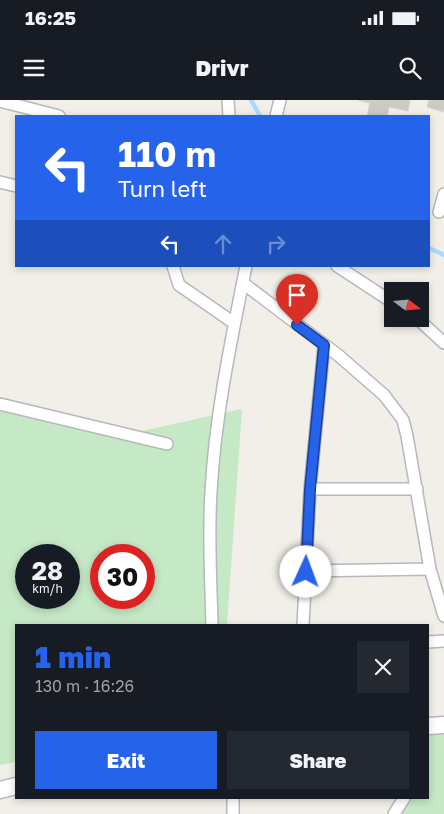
<!DOCTYPE html>
<html lang="en">
<head>
<meta charset="utf-8">
<style>
  :root { --surface:#171b24; --page:#242831; --text:#f1f3f6; --muted:#9ea1a6; --accent:#2563eb }
  body { margin:0; font-family:"Golos Text",sans-serif; background:var(--page); color:var(--text); height:100vh; display:flex; flex-direction:column; font-size:19px; white-space:nowrap }
  * { box-sizing:border-box; margin:0 }
  p { font-size:16px; color:var(--muted) }
  .icon { flex:none; width:28px; height:28px; fill:none; stroke:currentColor; stroke-width:2; stroke-linecap:round; stroke-linejoin:round }
  .map { position:relative; flex:1; overflow:hidden }
  .details { position:absolute; left:15px; top:524px; width:414px; height:175px; display:flex; flex-direction:column; background:var(--surface); border-radius:0px; box-shadow:0 2px 8px #0003 }
  .details>* { flex:none }
  .guide { position:absolute; left:15px; top:15px; width:415px; height:152px; border-radius:0px; box-shadow:0 2px 8px #0003; background:#2563eb; color:#fff; overflow:hidden }
  .needle { width:32px; rotate:106deg }
  .buttons { position:absolute; left:384px; top:182px; display:grid; gap:10px }
  .buttons a { display:grid; place-items:center; width:45px; height:45px; border-radius:0px; background:var(--surface); box-shadow:0 2px 8px #0003; font-size:25px }
  .speed { position:absolute; left:15px; top:444px; display:flex; gap:10px; font-size:25px; font-weight:700; text-align:center }
  .speed>* { display:grid; place-content:center; width:65px; height:65px; border-radius:50%; background:var(--surface); box-shadow:0 2px 8px #0003; line-height:1 }
  .speed small { font-size:12px; font-weight:400 }
  .speed .limit { border:8px solid #d22; background:#fff; color:#111 }
  .pin { position:absolute; display:grid; place-items:center; width:42px; height:42px; color:#fff; margin:-51px -21px; border-radius:50% 50% 50% 0; rotate:-45deg; box-shadow:0 0 5px #0007 }
  .pin .icon { rotate:45deg }
  .me { position:absolute; width:55px; margin:-28px; rotate:2deg; stroke-linejoin:round; filter:drop-shadow(0 0 4px #0008) }
  .turn { display:flex; align-items:center; gap:18px; height:105px; padding:0 20px; font-size:22px }
  .turn .icon { width:65px; height:65px; stroke-width:2.5 }
  .turn b { display:block; font-size:35px; line-height:42px }
  .lanes { display:flex; align-items:center; height:48px; padding:0 20px; background:#0003; justify-content:center; gap:25px; direction:ltr }
  .lanes .off { opacity:.35 }
  .round { display:grid; place-items:center; flex:none; width:52px; height:52px; border-radius:0px; background:var(--page) }
  .headline { display:flex; align-items:center; justify-content:space-between; height:85px; padding:0 20px }
  h1 { font-size:30px; font-weight:800; line-height:38px; color:var(--accent) }
  .action { display:flex; gap:10px; margin-top:auto; padding:10px 20px }
  .action a { flex:1; height:58px; border-radius:0px; background:var(--accent); color:#fff; font-size:20px; font-weight:800; line-height:58px; text-align:center }
  .action a+a { background:var(--page); color:var(--text) }
  .status { display:flex; justify-content:space-between; align-items:center; height:35px; padding:0 25px; background:var(--surface); direction:ltr }
  .status svg { height:14px; fill:currentColor }
  header { display:flex; justify-content:space-between; align-items:center; height:65px; padding:0 20px; background:var(--surface); font-size:22px; font-weight:800 }
  .map>svg:first-child { display:block }
  .green { fill:#c5e8c5; fill-rule:evenodd }
  .lines { fill:none; stroke-linecap:round; stroke-linejoin:round }
  .stream { stroke:#aadaff; stroke-width:4.5 }
  .building { fill:#cccac5; stroke:#d6d1c6 }
  .street-casing { stroke:#b5b8bc; stroke-width:14 }
  .secondary-casing { stroke:#b6babf; stroke-width:19 }
  .street { stroke:#fff; stroke-width:11 }
  .secondary { stroke:#fff; stroke-width:16 }
  .route-casing { stroke:#184099; stroke-width:12 }
  .route { stroke:#2563eb; stroke-width:9 }
</style>
</head>
<body>
<div class="status"><b>16:25</b><svg viewBox="0 0 49 12"><path d="M0 12V9h3v3zM5 12V6h3v6zM10 12V3h3v9zM15 12V0h3v12zM26 1h20v11H26zM47 4h2v5h-2z"/></svg></div>
<header><svg class="icon" aria-label="menu" viewBox="0 0 24 24"><path d="M4 6h16M4 12h16M4 18h16"/></svg>Drivr<svg class="icon" aria-label="search" viewBox="0 0 24 24"><circle cx="10" cy="10" r="6"/><path d="M15 15l6 6"/></svg></header>
<div class="map">
<svg width="444" height="714" viewBox="0 0 444 714">
  <rect width="100%" height="100%" fill="#f1efe8"/>
  <path class="green" d="M0,302L123,335L242,309L227,525H16V662L0,665ZM26,455H69V498H26ZM101,455H144V498H101Z
    M444,632V714H400L410,698H428V634Z"/>
  <g class="lines">
    <path class="stream" d="M251,0L260,16
      M429,148L444,155"/>
  </g>
  <path class="building" d="M358,0H410L408,11L389,7L387,16H367L370,3Z
    M429,0H444V12L427,7Z"/>
  <g class="lines">
    <g class="street-casing">
      <path id="street" d="M228,0L229,16
        M0,1L59,16
        M276,16L280,0
        M0,82L16,86
        M439,112L444,94
        M173,166L179,185L234,223
        M337,166L392,202
        M243,183L338,255L384,295L403,320L407,336L430,469L444,516
        M418,219L444,243
        M0,304L167,344
        M310,389H417
        M306,471L430,469
        M212,525C211,481 208,436 211,392C215,316 231,241 246,166
        M303,525L310,389L324,245
        M428,542L444,541
        M233,698V714
        M394,714L404,698"/>
    </g>
    <g class="secondary-casing">
      <path id="secondary" d="M428,626L444,625
        M0,690L16,686"/>
    </g>
    <use href="#street" class="street"/>
    <use href="#secondary" class="secondary"/>
  </g>
  <g class="lines">
    <g class="route-casing">
      <path id="route" d="M297,225L324,245L310,389L306,472"/>
    </g>
    <use href="#route" class="route"/>
  </g>
</svg>
<div class="buttons">
<a><svg class="needle" viewBox="-14 -14 28 28"><path d="M0-13l5 13h-10z" fill="#e53935"/><path d="M0 13l5-13h-10z" fill="#9ea1a6"/></svg></a>
</div>
<div class="speed"><div>28<small>km/h</small></div><div class="limit">30</div></div>
<div class="pin" style="left:297px;top:225px;background:#d93025"><svg class="icon" aria-label="arrive" viewBox="0 0 24 24"><path d="M6 21V4h12l-3 4 3 4H6"/></svg></div>
<svg class="me" style="left:306px;top:472px" viewBox="-20 -20 40 40"><circle r="19" fill="#fff"/><path d="M0-13L10 11 0 6-10 11z" fill="#2563eb"/></svg>
<div class="guide">
<div class="turn"><svg class="icon" aria-label="left" viewBox="0 0 24 24"><path d="M17 20v-9H6M10 6l-5 5 5 5"/></svg><div><b>110 m</b>Turn left</div></div>
<div class="lanes"><svg class="icon" aria-label="left" viewBox="0 0 24 24"><path d="M17 20v-9H6M10 6l-5 5 5 5"/></svg><svg class="icon off" aria-label="ahead" viewBox="0 0 24 24"><path d="M12 20V5M6 11l6-6 6 6"/></svg><svg class="icon off" aria-label="right" viewBox="0 0 24 24"><path d="M7 20v-9h11M14 6l5 5-5 5"/></svg></div>
</div>
<section class="details">
<div class="headline"><div><h1>1 min</h1><p>130 m · 16:26</p></div><a class="round"><svg class="icon" aria-label="close" viewBox="0 0 24 24"><path d="M6 6l12 12M18 6L6 18"/></svg></a></div>
<div class="action"><a>Exit</a><a>Share</a></div>
</section>
</div>
</body>
</html>
